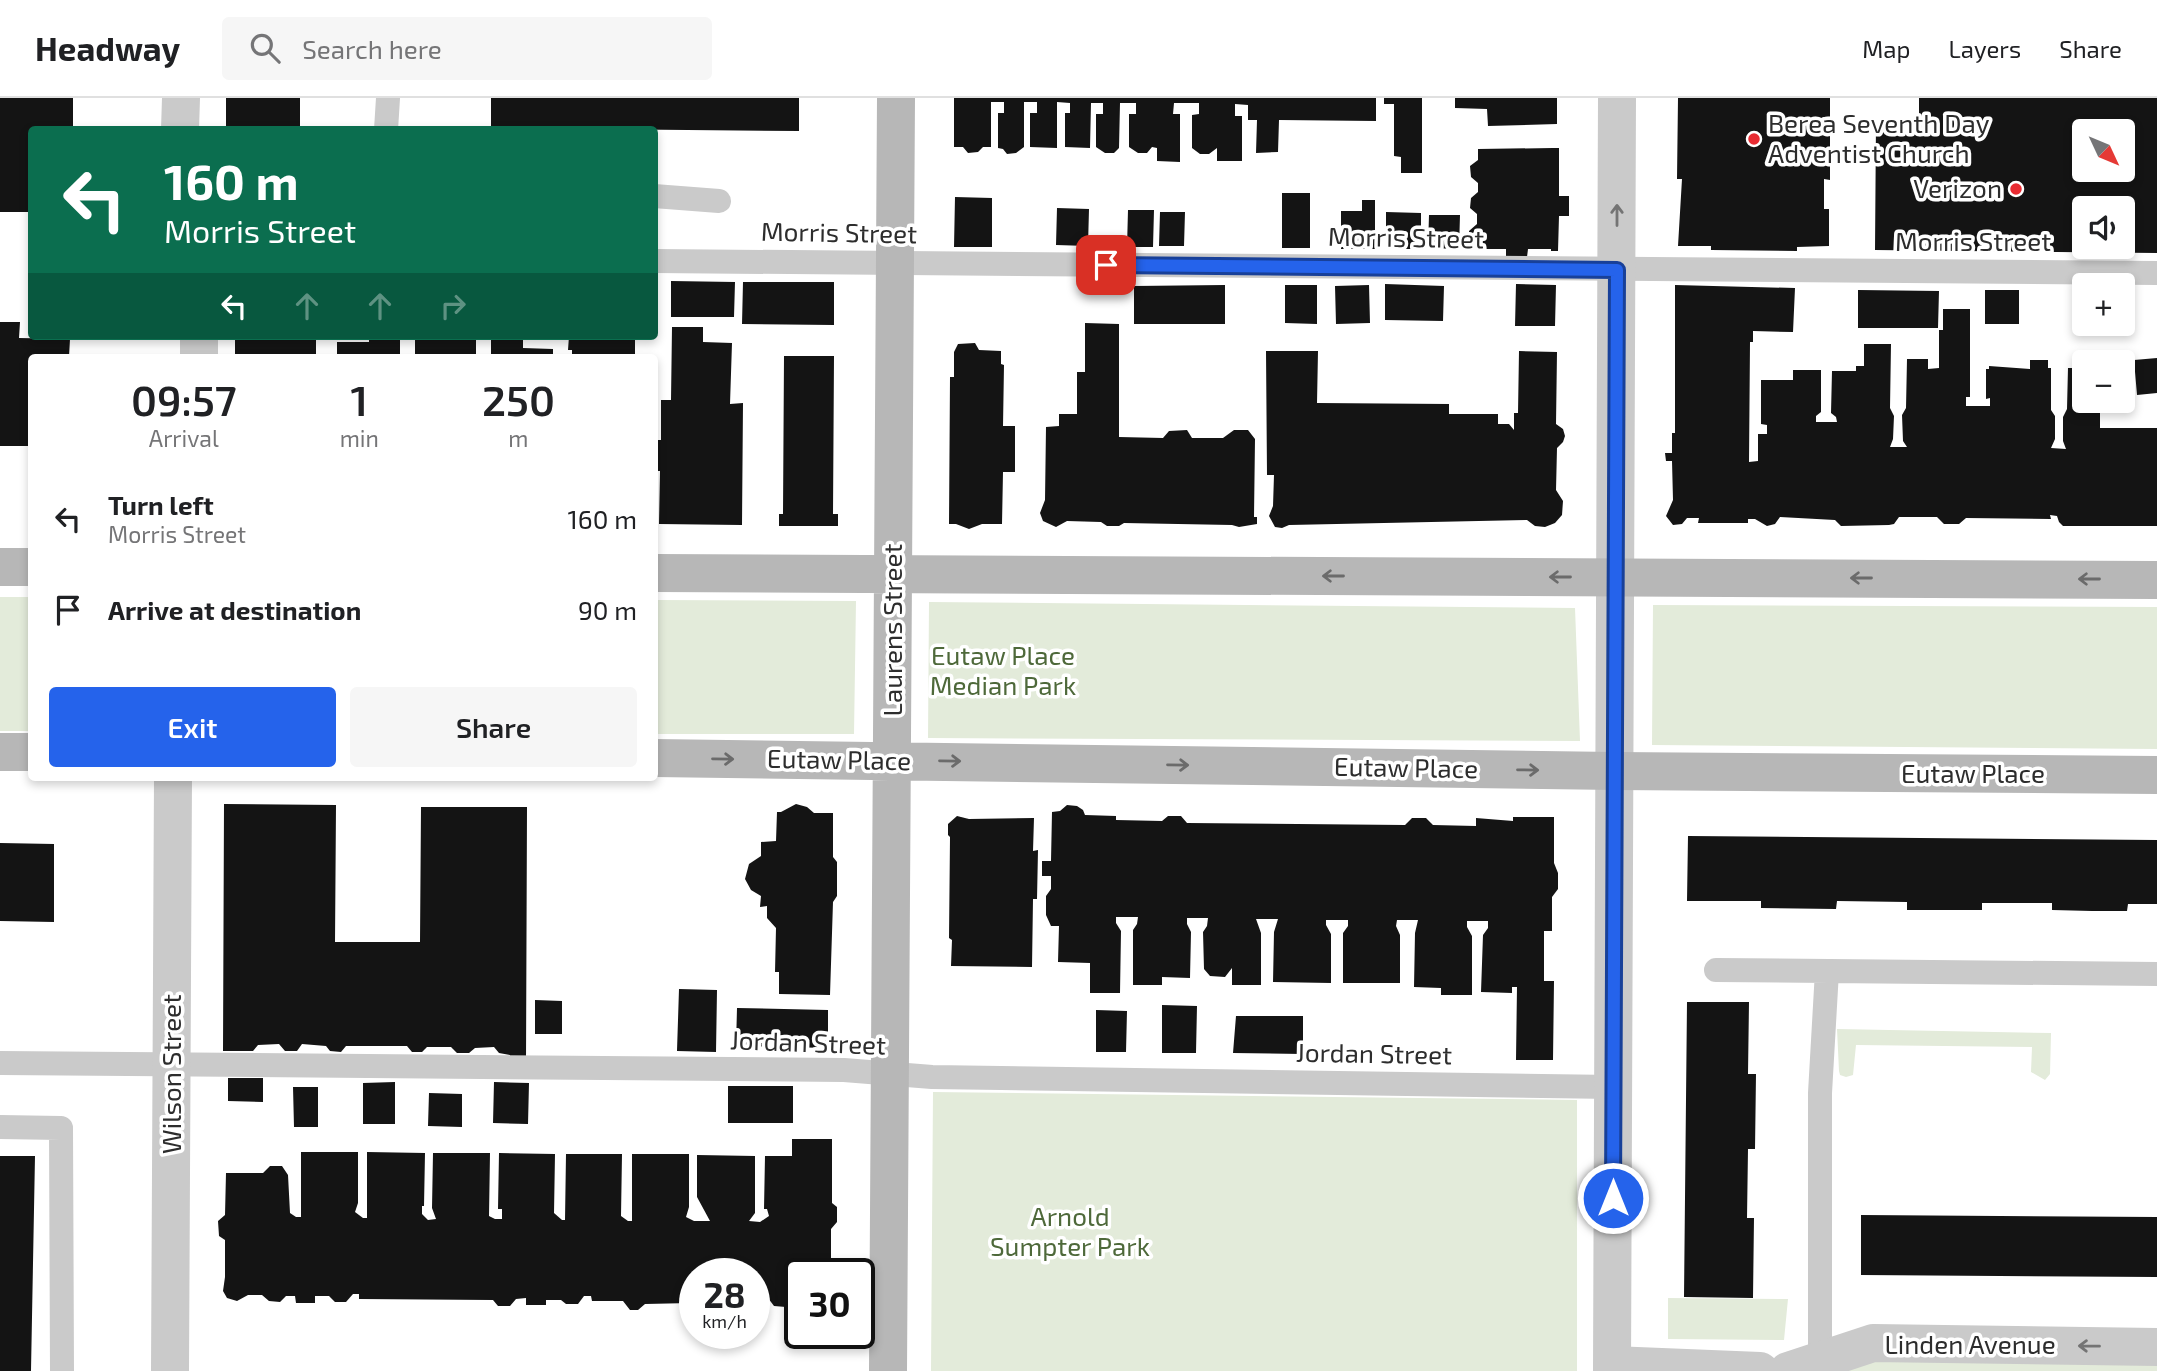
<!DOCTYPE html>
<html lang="en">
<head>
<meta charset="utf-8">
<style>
  :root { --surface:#fff; --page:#f6f6f6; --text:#202124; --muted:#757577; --line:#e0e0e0; --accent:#2563eb }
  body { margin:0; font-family:"Exo 2",sans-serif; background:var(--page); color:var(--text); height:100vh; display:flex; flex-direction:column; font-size:26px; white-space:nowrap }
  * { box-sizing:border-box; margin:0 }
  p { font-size:23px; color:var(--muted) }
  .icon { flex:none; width:38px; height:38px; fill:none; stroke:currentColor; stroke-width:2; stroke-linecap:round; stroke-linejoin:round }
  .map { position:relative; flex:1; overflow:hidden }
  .details { position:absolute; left:28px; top:256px; width:630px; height:427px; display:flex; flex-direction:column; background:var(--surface); border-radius:7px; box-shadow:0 4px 10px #0003 }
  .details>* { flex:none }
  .guide { position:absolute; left:28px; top:28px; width:630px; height:214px; border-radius:7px; box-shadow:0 4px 10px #0003; background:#0b6e4f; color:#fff; overflow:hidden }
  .needle { width:46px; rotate:134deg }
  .fabs { position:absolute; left:2072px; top:21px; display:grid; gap:14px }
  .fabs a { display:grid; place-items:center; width:63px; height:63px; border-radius:7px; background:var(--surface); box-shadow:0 4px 10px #0003; font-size:35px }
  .speed { position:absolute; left:679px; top:1160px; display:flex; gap:14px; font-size:35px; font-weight:700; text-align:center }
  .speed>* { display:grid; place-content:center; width:91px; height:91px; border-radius:50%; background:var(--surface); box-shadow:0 4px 10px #0003; line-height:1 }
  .speed small { font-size:18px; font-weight:400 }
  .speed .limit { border:4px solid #111; border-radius:10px; background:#fff; color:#111 }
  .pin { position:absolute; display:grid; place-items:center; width:60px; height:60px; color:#fff; margin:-30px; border-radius:14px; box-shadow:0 4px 10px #0006 }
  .me { position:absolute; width:77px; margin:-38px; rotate:0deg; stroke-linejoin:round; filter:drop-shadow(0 0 5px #0008) }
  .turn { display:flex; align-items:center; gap:24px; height:147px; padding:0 21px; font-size:32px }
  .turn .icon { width:91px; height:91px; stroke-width:2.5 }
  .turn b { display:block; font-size:49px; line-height:60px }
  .lanes { display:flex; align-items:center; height:66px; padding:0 21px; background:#0003; justify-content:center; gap:35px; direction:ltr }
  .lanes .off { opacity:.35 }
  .eta { display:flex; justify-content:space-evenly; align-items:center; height:119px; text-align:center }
  .eta b { font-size:42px; font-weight:600; line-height:49px }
  .button { display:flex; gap:14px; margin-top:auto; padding:14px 21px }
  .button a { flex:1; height:80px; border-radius:7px; background:var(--accent); color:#fff; font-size:28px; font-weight:600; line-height:80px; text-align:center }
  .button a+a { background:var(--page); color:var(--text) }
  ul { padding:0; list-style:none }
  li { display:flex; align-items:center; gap:21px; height:91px; padding:0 21px }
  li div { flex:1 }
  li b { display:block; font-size:26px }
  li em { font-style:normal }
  header { display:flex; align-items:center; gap:42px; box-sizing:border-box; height:98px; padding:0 35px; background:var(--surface); border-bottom:2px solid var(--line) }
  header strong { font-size:33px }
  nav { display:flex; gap:38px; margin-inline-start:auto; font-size:24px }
  .search { width:490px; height:63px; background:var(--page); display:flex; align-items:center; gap:18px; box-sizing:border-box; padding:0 24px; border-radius:7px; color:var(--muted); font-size:26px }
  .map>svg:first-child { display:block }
  .green { fill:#e3ebda }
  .building { fill:#141414; fill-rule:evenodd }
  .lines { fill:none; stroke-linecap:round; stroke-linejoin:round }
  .lane { stroke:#cacaca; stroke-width:24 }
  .street { stroke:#cacaca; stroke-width:38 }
  .secondary { stroke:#b7b7b7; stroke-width:38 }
  .oneway { stroke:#747474 }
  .oneway2 { stroke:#6b6b6b }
  .route-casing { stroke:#184099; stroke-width:18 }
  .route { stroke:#2563eb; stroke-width:12 }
  .poi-dot { fill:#e82b32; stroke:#fff; stroke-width:2.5 }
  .labels { text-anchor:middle; stroke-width:7; stroke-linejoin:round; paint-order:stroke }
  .poi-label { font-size:26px; fill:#2d2d2d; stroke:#fff; text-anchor:start }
  .street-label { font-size:26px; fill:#2d2d2d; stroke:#fff }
  .park-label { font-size:26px; fill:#4e693a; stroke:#fff }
</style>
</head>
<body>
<header>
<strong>Headway</strong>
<div class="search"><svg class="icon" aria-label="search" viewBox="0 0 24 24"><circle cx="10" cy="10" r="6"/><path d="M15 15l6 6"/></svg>Search here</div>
<nav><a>Map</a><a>Layers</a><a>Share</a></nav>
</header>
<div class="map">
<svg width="2157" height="1273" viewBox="0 0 2157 1273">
  <rect width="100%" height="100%" fill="#fff"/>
  <path class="green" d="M0,499H31V633H0Z
    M655,502L856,503L854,636H655Z
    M929,504L1575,510L1580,643L928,640Z
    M1653,507L2157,509V651L1652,647Z
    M1837,931L2051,935L2050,976L2045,982L2031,974L2032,949L1856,947L1853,977L1846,979L1840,977L1839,973Z
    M933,994L1577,1002V1273H931Z
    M1668,1200L1788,1201L1784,1242L1668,1241Z
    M2157,1262V1273H1846L1859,1263Z"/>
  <path class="building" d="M0,0H73V32H32V114H0Z
    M226,0H300V32H226Z
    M491,0H799V33L491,30Z
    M954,0H1376V23L1279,22L1278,54L1256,55L1257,22H1248V7L1235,6V18H1242V63H1217V50L1209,56H1200L1192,50V17L1199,16V5H1174L1173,16H1180V64L1157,63V50L1152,49L1147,55H1138L1129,49V16H1136V5H1120L1119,50L1114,55H1105L1096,49V16H1103V5H1091L1090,50L1065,49V15H1070V5L1057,4V50L1030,49V15H1037V4H1024V49L1016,55L1007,56L1003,51L998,50V15H1004V4H991V49H983L978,54L968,55L963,49H954Z
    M1384,0H1422V75H1401V59L1394,58V6H1384Z
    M1455,0H1557V26L1488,28L1487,11L1455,10Z
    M1678,0H1830V82L1824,81V111H1829V148L1797,149V153L1711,152V148H1678L1682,81H1677Z
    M1919,0H2157V155L1875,152L1876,23H1919ZM2084,33H2123V72H2084ZM2084,110H2123V149H2084Z
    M1553,50H1559V98H1569V118H1559L1558,153H1551V151H1528L1527,159H1506V151H1477L1469,144V133L1477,126V116L1470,110L1471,100L1478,94V85L1471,79L1470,68L1478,62V51Z
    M1282,95H1310V150H1282Z
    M955,99L992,100V149H954Z
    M1362,102H1375V151H1341V113H1362Z
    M1057,110L1089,111L1088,148L1056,147Z
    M1128,112H1154L1153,149H1127Z
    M1160,114H1185L1184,148H1159Z
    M1386,114L1421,115V151H1386Z
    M1429,117H1460L1459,151L1428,150Z
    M671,183L735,184L734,219H671Z
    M743,184H834V227L742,226Z
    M1385,186L1444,188L1443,223L1385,222Z
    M1516,186L1556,187L1555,228H1515Z
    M1225,187V226H1134V188Z
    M1285,187H1317V226L1285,225Z
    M1369,187L1370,225L1336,226L1335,188Z
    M1675,187L1795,190L1793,234L1753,233V244H1750L1749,364L1758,363V336H1767V327L1761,326V282H1793V272H1821V314L1816,318V324H1837L1836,319L1831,315L1832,273H1856V268H1864V246H1891L1890,310L1894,318L1893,341L1890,349H1907L1903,343L1902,317L1906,310L1907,261H1928V271L1939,270V232H1943V211H1970V299H1966V308H1990V300L1986,301V271H1989V268L2030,271V262H2048V270H2051V312L2055,318V341L2051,350L2066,351L2063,343V319L2067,311L2068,270H2084V303H2100V330H2157V428H2063L2059,424L2057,418L2050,417L2051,421L1966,420L1959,426H1944L1937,419H1899L1894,426L1889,427L1841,428L1835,422L1780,419L1775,426L1767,428L1755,421H1748V425H1698L1699,420H1687L1682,426L1673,427L1666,418L1673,402L1672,363H1666L1665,355H1672V335H1675Z
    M1858,192L1939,193L1938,230H1858Z
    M1985,192H2019V226H1985Z
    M0,224H20L19,240L70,241L69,259H32V348H0Z
    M1085,225L1119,226V339L1163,340L1169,333L1187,332L1192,340H1223L1234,332H1248L1255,341L1254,419H1257V426L1239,429L1232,427L1124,425L1119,428H1107L1101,424L1067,423L1056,429L1043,423L1040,415L1045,402L1046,329L1059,328V316H1077V274H1085Z
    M672,229H703V244L732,245L730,306L743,305L742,427L659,426L660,373H654V342H661V302H671Z
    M235,238H316V259H235Z
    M415,238H476V259H415Z
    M491,238H523V250L553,251V259H491Z
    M569,238H635V259H572V252H568Z
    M369,240H400V259H337V244H369Z
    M975,245L979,252L1001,253V266L1004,267L1003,328H1015V374H1003L1002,426H982L969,431L956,426H949L950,279H954V254L958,246Z
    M1266,253H1318L1317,305L1449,306V316H1498V326H1509L1514,332V315H1518L1519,253L1557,254L1556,326L1563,331L1565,338L1563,344L1557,350L1556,392L1563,403L1562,417L1555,425L1545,429L1535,428L1527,422L1289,427L1282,430L1275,429L1269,418L1273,408L1274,377H1267Z
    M784,258H834L833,416H838V428H779V416H783Z
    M2157,260V295L2137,297L2134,262Z
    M224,706L336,707L335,844H420L421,709H527L526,965H510V957L499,955L494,949L475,950L469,955H457L451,949H427L422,954H412L407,948H346L341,954L330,953L326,948L302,946L297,953H285L279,946L258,947L253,953H223Z
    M796,706L807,709L814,715H833V759L837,764V798L833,804L830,897L779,896V874H775L776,830L767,820V808L760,809L761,798L751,792L745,781L749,766L761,758V744L776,743L777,714H781Z
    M1067,707L1077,708L1083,712L1085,717L1116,718V722L1162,723L1168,718H1181L1187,725L1405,727L1412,720H1426L1433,727L1476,728V720L1513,723V719H1554V765L1558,775V791L1552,799V833H1544V883H1554L1553,962H1516L1517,889H1512V895L1481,894L1483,837L1488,830V823H1467V829L1472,838V897H1441V890L1414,889L1415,835L1418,822H1397L1396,828L1400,837V885H1343V835L1348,828V822H1326V827L1331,836V885L1273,884L1274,834L1278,821H1256L1261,835V887H1232V870L1225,879L1210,878L1204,871L1203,834L1207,828L1208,820H1187V826L1191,834L1190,880L1162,879V887H1133V832L1137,826L1138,819H1116V825L1121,833L1120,895H1090V865L1058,864L1059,828H1051L1046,817V798L1051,791V778H1042V763H1051L1052,714L1060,713Z
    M957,718L969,721L1034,720L1033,753L1038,752L1037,801H1033L1032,869L951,868L952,842L949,840L950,739L948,737V726Z
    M1688,738L2157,742V806H2128L2127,813H2092L2052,812V805H1982V812H1907V804L1837,803L1836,811L1761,810V803H1687Z
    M0,745L54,746V824L0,823Z
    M679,891L717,892L716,954L677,953Z
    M535,902L562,903V936H535Z
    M1687,904H1749L1748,976H1756L1755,1051H1748L1747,1120H1754L1753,1200L1684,1199Z
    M1162,907L1197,908L1196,955H1162Z
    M737,910L828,912V950L736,948Z
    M1096,912L1127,913L1126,954H1096Z
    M1236,918H1303V956L1233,955Z
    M228,980H263V1004L228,1003Z
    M395,984V1026H363V985Z
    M494,984L529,985L528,1026L493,1025Z
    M728,988H793V1025H728Z
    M293,989H318V1029H294Z
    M429,995L462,996V1029L428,1028Z
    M792,1041H832V1105L837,1109V1124L831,1131V1176H800V1199H794L793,1204L786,1209L774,1208L768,1200H760L754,1207V1176H695V1207L691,1205L645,1206L638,1212H630L623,1203H592L591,1198H584L578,1206H566L561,1202H546V1207H526V1200L516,1201L510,1208H498L493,1202L359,1201V1196H353L346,1204H335L329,1198H315V1205H296L295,1198H286L280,1204L269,1203L262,1197H248L237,1203L227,1200L223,1193L225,1179V1142L219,1138L218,1123L225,1117L226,1075H263L270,1068H282L288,1077L290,1115L296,1119H301V1054H358V1105L355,1114L363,1120H367V1054L425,1055L424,1108H422V1116L428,1122L436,1121L432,1110L433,1055H490L489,1118L495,1121H502V1111H498L499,1055L555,1056L554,1115L562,1122H565L566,1056H622L621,1118L628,1123H632V1056H689V1109L686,1119L694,1123H710L697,1099V1057L755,1058V1115L749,1123L760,1124L769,1118L767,1111H764L765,1058H792Z
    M0,1058H35L31,1273H0Z
    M1861,1117L2157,1119V1179L1861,1177Z"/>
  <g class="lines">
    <path class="lane" d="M386,32L388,0
      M654,98L719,103
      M654,163L2157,175
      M1716,872L2157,876
      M0,965L844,972L932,979L1614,989
      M0,1029L61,1030L62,1273
      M1820,1273V995L1827,873"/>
    <path class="street" d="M180,32L181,0
      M199,238V259
      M1612,1267L1760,1273
      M170,1273L173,679
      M1612,1273L1617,0
      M1788,1273L1873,1245L2157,1249"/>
    <path class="secondary" d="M0,469H32
      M654,475L2157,482
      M0,654H32
      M654,660L1615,673L2157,677
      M888,1273L896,0"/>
  </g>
  <defs><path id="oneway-shaft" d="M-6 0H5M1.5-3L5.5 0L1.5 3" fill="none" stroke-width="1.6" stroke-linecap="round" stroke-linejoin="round" transform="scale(1.75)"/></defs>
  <g class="oneway">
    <use href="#oneway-shaft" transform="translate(1617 117) rotate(-90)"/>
    <use href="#oneway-shaft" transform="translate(2089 1248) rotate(-179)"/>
  </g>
  <g class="oneway2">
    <use href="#oneway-shaft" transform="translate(1333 478) rotate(-180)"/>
    <use href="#oneway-shaft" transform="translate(1560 479) rotate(-180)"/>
    <use href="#oneway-shaft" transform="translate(1861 480) rotate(-180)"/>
    <use href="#oneway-shaft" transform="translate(2089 481) rotate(-180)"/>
    <use href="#oneway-shaft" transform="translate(723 661) rotate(1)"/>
    <use href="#oneway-shaft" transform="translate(950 663) rotate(1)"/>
    <use href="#oneway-shaft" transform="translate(1178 667) rotate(1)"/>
    <use href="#oneway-shaft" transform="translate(1528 672) rotate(1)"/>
  </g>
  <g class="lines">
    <g class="route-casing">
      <path id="route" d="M1106,167L1617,172L1613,1100"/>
    </g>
    <use href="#route" class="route"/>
  </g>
  <g class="poi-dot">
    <circle cx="1754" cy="41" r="7"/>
    <circle cx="2016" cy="91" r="7"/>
  </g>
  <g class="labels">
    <g class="poi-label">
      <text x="1768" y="35">Berea Seventh Day<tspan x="1768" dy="30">Adventist Church</tspan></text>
      <text x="2002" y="100" text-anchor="end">Verizon</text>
    </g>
    <g class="street-label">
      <text transform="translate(839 135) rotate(1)" y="9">Morris Street</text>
      <text transform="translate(1406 140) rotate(1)" y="9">Morris Street</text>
      <text x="1973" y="153">Morris Street</text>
      <text transform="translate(893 532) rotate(-90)" y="9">Laurens Street</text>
      <text transform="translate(839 662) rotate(1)" y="9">Eutaw Place</text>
      <text transform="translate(1406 670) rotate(1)" y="9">Eutaw Place</text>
      <text x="1973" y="685">Eutaw Place</text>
      <text transform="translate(808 945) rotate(2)" y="9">Jordan Street</text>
      <text transform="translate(1374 956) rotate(1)" y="9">Jordan Street</text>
      <text transform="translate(172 976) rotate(-90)" y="9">Wilson Street</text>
      <text x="1970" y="1256">Linden Avenue</text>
    </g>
    <g class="park-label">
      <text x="1003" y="567">Eutaw Place<tspan x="1003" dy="30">Median Park</tspan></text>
      <text x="1070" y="1128">Arnold<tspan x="1070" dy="30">Sumpter Park</tspan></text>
    </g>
  </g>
</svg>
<div class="fabs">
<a><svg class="needle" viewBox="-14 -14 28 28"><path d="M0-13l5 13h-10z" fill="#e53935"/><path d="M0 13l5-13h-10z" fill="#757577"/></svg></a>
<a><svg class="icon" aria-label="sound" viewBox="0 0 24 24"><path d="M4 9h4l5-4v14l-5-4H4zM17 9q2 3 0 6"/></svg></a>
<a>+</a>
<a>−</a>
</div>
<div class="speed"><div>28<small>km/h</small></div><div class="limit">30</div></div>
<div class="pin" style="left:1106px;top:167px;background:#d93025"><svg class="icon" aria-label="arrive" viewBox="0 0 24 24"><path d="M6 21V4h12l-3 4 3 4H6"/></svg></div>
<svg class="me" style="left:1613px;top:1100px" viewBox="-20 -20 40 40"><circle r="17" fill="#2563eb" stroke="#fff" stroke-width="3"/><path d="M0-11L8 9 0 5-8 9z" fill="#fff"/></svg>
<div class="guide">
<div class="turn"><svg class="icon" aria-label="left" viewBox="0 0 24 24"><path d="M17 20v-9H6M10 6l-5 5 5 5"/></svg><div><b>160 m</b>Morris Street</div></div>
<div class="lanes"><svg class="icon" aria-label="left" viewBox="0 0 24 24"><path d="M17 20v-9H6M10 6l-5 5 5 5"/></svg><svg class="icon off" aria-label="ahead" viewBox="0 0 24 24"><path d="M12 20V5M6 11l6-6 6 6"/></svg><svg class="icon off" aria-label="ahead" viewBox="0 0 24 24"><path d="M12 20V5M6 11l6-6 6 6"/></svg><svg class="icon off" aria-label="right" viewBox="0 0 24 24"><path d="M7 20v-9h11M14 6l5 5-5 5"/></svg></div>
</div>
<section class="details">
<div class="eta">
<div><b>09:57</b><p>Arrival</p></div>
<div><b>1</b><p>min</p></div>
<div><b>250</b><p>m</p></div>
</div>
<ul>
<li><svg class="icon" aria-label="left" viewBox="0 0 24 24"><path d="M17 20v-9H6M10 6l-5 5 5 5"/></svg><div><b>Turn left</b><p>Morris Street</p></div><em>160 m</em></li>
<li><svg class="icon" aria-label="arrive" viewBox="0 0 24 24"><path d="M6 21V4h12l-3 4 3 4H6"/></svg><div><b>Arrive at destination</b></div><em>90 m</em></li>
</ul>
<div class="button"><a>Exit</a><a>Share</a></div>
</section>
</div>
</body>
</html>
